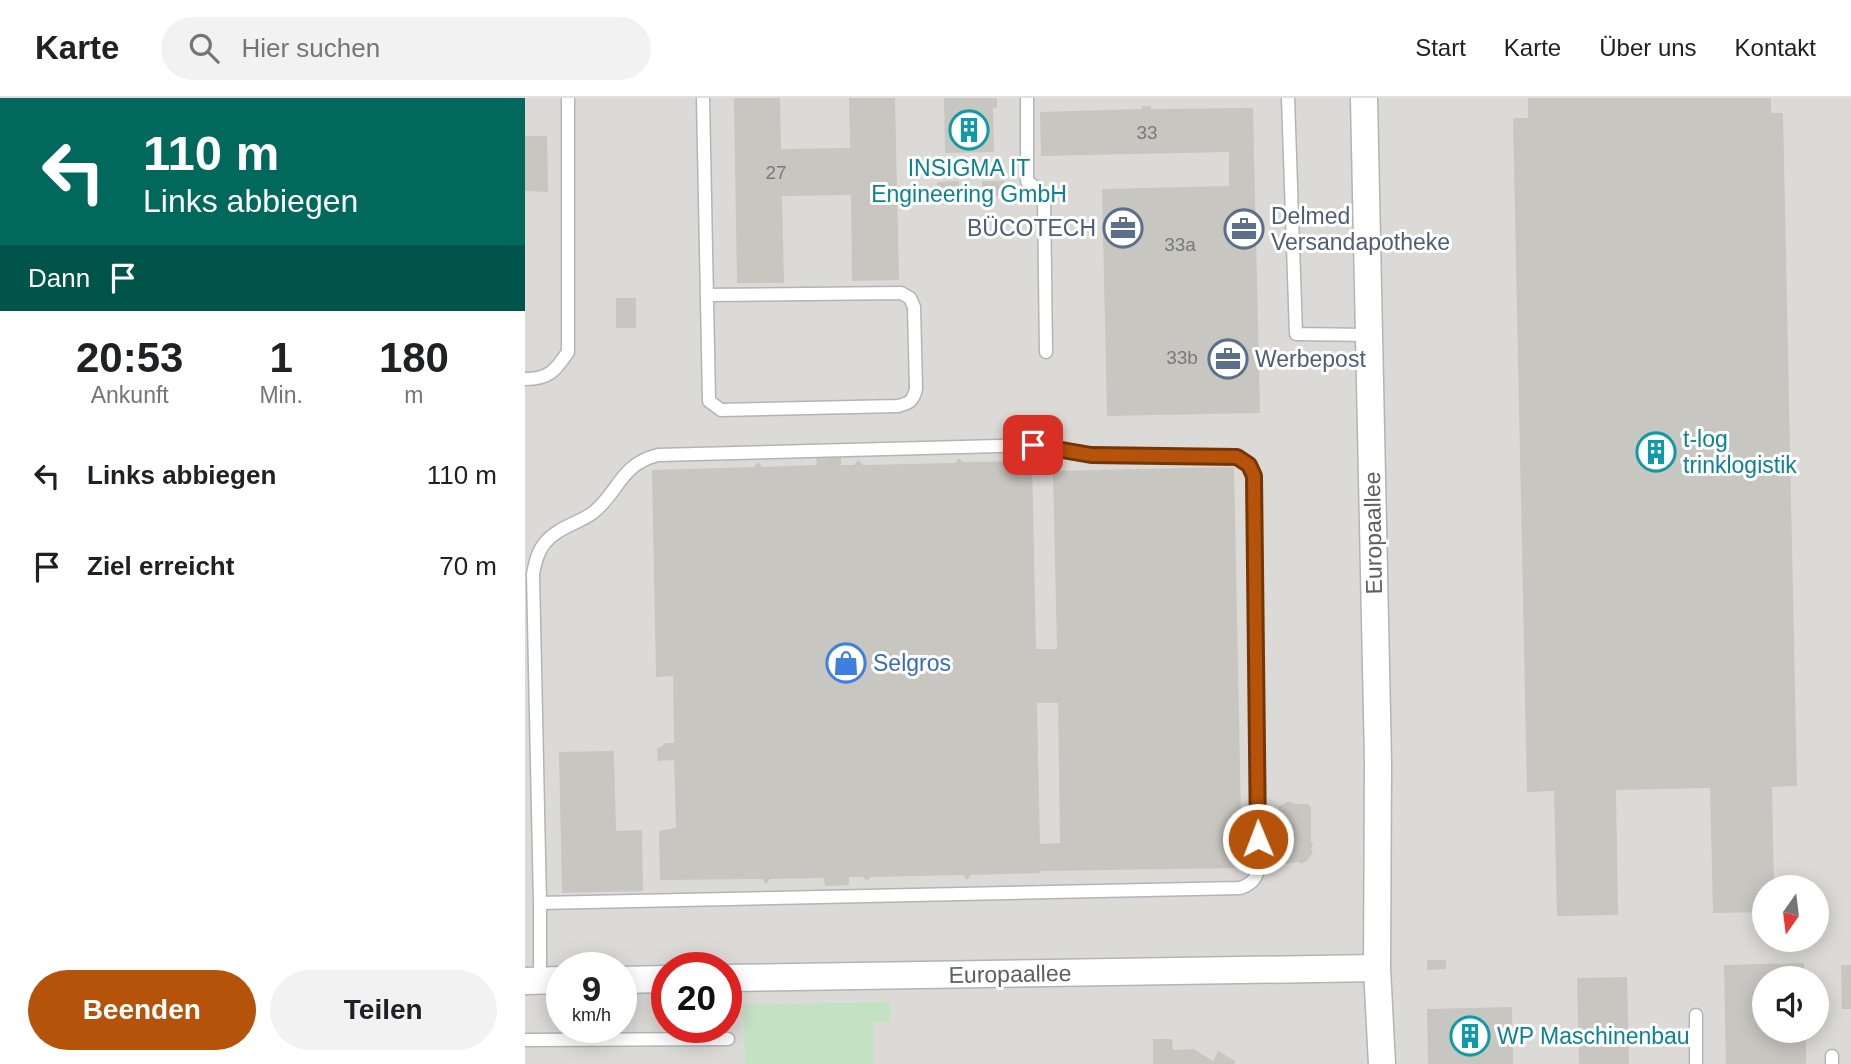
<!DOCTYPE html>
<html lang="de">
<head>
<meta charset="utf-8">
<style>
  :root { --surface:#fff; --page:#f2f2f2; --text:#202124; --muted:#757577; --line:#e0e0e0; --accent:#b45309 }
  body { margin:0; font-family:Helvetica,sans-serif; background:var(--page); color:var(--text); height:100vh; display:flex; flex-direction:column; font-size:26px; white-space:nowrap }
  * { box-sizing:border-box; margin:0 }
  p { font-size:23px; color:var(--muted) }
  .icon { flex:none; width:38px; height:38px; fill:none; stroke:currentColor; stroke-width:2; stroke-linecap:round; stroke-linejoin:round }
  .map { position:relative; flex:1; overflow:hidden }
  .panel { display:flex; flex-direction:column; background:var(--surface); width:525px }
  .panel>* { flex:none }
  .banner { background:#00695c; color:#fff; overflow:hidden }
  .needle { width:46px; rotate:194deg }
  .tools { position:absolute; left:1227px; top:777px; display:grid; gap:14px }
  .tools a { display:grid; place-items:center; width:77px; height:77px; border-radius:50%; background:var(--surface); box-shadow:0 4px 18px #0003; font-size:35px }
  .speed { position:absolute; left:21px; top:854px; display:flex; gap:14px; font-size:35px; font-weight:700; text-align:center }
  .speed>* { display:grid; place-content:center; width:91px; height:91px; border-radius:50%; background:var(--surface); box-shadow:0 4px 18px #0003; line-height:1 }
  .speed small { font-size:18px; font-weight:400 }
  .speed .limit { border:10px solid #d22; background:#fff; color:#111 }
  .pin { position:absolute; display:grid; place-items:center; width:60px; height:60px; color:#fff; margin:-30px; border-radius:14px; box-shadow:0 4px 10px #0006 }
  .me { position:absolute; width:77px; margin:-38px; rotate:359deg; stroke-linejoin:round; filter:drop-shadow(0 0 5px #0008) }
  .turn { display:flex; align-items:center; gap:24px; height:147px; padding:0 28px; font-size:32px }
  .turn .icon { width:91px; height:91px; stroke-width:2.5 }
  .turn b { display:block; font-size:49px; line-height:60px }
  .then { display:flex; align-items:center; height:66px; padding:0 28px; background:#0003; gap:14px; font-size:26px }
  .eta { display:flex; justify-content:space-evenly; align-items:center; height:119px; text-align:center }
  .eta b { font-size:42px; font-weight:600; line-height:49px }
  .action { display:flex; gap:14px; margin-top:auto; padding:14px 28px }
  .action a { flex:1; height:80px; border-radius:42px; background:var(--accent); color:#fff; font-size:28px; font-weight:600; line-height:80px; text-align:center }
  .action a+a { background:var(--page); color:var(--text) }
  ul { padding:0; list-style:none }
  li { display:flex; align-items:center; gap:21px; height:91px; padding:0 28px }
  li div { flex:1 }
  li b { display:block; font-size:26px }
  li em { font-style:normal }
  header { display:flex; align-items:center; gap:42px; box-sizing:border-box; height:98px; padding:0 35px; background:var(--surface); border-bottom:2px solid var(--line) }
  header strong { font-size:33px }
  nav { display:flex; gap:38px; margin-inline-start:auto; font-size:24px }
  .search { width:490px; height:63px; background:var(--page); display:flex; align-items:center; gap:18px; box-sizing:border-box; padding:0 24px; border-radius:38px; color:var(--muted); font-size:26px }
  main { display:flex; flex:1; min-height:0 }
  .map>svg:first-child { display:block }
  .industrial { fill:#dcdad6; fill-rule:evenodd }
  .green { fill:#c2e2c3 }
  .building { fill:#c8c6c0; fill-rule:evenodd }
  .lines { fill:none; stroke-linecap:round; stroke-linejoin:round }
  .service-casing { stroke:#b1b4b8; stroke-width:15 }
  .minor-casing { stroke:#b1b4b8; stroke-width:29 }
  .service { stroke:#fff; stroke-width:12 }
  .minor { stroke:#fff; stroke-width:26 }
  .route-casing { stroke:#753606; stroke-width:18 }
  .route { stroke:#b45309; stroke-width:12 }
  .labels { text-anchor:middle; stroke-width:6; stroke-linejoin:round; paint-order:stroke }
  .number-label { font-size:19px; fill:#77797a }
  .culture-label { font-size:23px; fill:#0d838f; stroke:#fff; text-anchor:start }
  .service-label { font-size:23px; fill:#4e5e75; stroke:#fff; text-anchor:start }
  .street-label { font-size:23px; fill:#5c5f63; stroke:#fff }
  .shop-label { font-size:23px; fill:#366cbe; stroke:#fff; text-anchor:start }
</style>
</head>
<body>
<header>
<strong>Karte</strong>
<div class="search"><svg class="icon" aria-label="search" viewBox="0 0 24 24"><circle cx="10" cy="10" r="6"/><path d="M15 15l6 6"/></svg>Hier suchen</div>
<nav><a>Start</a><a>Karte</a><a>Über uns</a><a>Kontakt</a></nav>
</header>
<main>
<section class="panel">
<div class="banner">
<div class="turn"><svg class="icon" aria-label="left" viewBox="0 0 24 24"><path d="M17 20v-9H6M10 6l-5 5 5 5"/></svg><div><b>110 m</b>Links abbiegen</div></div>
<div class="then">Dann<svg class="icon" aria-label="arrive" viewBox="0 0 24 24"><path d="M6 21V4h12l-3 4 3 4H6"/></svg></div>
</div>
<div class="eta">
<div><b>20:53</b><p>Ankunft</p></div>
<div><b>1</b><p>Min.</p></div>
<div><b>180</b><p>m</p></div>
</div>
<ul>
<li><svg class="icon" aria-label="left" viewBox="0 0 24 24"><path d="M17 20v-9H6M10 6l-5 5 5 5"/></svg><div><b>Links abbiegen</b></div><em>110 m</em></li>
<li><svg class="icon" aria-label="arrive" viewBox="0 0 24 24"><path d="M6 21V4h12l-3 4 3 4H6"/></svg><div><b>Ziel erreicht</b></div><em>70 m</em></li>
</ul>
<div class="action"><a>Beenden</a><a>Teilen</a></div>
</section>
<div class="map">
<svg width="1326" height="966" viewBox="0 0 1326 966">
  <rect width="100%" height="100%" fill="#edebe4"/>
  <path class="industrial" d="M0,0H1326V966H0ZM1239,789H1292V842H1239ZM37,870H96V929H37ZM142,870H201V929H142ZM1239,880H1292V933H1239Z"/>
  <path class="green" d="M365,904L366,924H348L349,966H220L218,907Z"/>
  <path class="building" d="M209,0H255L256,51L325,50L324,0H370L374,182L327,183L326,97L257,98L259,185H212Z
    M419,0H472V10H468L469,54L420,55Z
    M1003,0H1246V15H1258L1272,688L1247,689L1249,789H1239V814L1188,815L1185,690L1091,692L1093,817L1032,818L1029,693L1002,694L988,20H1003Z
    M617,8H626V11L728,10L735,315L582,318L577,91L704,88V54L516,58L515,14L617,11Z
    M0,38H22L23,94L0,93Z
    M434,83V99H412V84Z
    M457,83H479V98H457Z
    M91,200H111V230H91Z
    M291,359H316V367H329L333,362L338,367L430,365L434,360L438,364L507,363L511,551H532L528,373L709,369L717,770L516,773V775L446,777L442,782L438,777L346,779L342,783L338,779H324V787L300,788L299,780L245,781L241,786L237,781L135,782L134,733L151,730L149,662L133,663L132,651L141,645H149L148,578L131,579L127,372L229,369L233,364L237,369L292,367ZM512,605H533L535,745L515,746Z
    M89,653L91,733L117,732L118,793L37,795L34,654Z
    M764,703L771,706H783L786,709V744L788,746L786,752L788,754L782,763L776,766L774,764L760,766L753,764L746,755L748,746L754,740L753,709Z
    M902,862H921V871L902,872Z
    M1279,865L1280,880H1239V933H1281V966H1201L1199,867Z
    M1316,867H1326V911H1317Z
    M1102,879L1104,966H1054L1052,880Z
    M987,909L988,966H903L902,911Z
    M628,941H647L648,952L669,951L688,963L693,953L710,963L709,966H628Z"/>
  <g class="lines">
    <g class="service-casing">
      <path id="service" d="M178,0L184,303L196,312L373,308C385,305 388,303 391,291L389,209L385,200L376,195L182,197
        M502,0V83L519,96L521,254
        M763,0L771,236L844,237
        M0,281C24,281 30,273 43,254V0
        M15,805L8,476C10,466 12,455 19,446C32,429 53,426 69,414C94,393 96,366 133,357L508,347L566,357L712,359L724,367L729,378L734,769C731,781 727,786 715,790L15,805V882
        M1171,917V966
        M0,942L203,941
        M1307,958V966"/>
    </g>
    <g class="minor-casing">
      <path id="minor" d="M839,0L853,664L852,870L857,966
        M201,880L852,870
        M96,882L142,881
        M0,883L37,882"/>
    </g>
    <use href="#service" class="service"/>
    <use href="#minor" class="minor"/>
  </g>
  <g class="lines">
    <g class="route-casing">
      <path id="route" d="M508,347L566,357L712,359L724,367L729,378L733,741"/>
    </g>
    <use href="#route" class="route"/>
  </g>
  <defs>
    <g id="building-ring" transform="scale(2.0125)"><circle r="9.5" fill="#fff" stroke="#0f9aa8" stroke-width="1.5"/><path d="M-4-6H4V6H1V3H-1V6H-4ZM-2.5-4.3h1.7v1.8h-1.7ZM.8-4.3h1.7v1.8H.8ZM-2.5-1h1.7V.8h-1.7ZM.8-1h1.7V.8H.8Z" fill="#0f9aa8"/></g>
    <g id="office-ring" transform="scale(2.0125)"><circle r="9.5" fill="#fff" stroke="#5c6f8a" stroke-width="1.5"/><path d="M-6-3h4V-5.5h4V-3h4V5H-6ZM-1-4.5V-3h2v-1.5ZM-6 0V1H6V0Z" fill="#5c6f8a"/></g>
    <g id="shop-ring" transform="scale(2.0125)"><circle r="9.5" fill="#fff" stroke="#3f7fe0" stroke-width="1.5"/><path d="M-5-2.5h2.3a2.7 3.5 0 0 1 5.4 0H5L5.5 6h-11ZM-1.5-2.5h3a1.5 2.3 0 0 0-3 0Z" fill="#3f7fe0"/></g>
  </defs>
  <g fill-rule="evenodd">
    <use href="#building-ring" x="444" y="32"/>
    <use href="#office-ring" x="598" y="130"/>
    <use href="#office-ring" x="719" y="131"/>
    <use href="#office-ring" x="703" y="261"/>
    <use href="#building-ring" x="1131" y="354"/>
    <use href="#shop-ring" x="321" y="565"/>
    <use href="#building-ring" x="945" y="938"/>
  </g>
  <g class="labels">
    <g class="number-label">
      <text x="622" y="41">33</text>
      <text x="251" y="81">27</text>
      <text x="655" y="153">33a</text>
      <text x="657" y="266">33b</text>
    </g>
    <g class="culture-label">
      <text x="444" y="78" text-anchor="middle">INSIGMA IT<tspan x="444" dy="26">Engineering GmbH</tspan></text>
      <text x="1158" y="349">t-log<tspan x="1158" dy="26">trinklogistik</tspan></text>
      <text x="972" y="946">WP Maschinenbau</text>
    </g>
    <g class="service-label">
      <text x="746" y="126">Delmed<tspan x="746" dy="26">Versandapotheke</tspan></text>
      <text x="571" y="138" text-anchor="end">BÜCOTECH</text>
      <text x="730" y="269">Werbepost</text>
    </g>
    <g class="street-label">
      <text transform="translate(848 435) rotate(-91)" y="8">Europaallee</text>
      <text transform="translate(485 876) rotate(-1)" y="8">Europaallee</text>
    </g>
    <g class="shop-label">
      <text x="348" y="573">Selgros</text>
    </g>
  </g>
</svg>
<div class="tools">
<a><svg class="needle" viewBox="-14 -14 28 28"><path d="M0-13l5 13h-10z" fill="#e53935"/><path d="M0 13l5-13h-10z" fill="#757577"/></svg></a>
<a><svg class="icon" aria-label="sound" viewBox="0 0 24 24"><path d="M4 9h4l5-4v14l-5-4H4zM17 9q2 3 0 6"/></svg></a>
</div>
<div class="speed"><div>9<small>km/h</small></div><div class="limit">20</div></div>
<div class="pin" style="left:508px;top:347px;background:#d93025"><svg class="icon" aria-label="arrive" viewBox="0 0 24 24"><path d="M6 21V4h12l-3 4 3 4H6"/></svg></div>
<svg class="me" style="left:733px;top:741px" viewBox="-20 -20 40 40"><circle r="17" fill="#b45309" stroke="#fff" stroke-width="3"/><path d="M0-11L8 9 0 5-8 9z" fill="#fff"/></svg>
</div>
</main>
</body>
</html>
